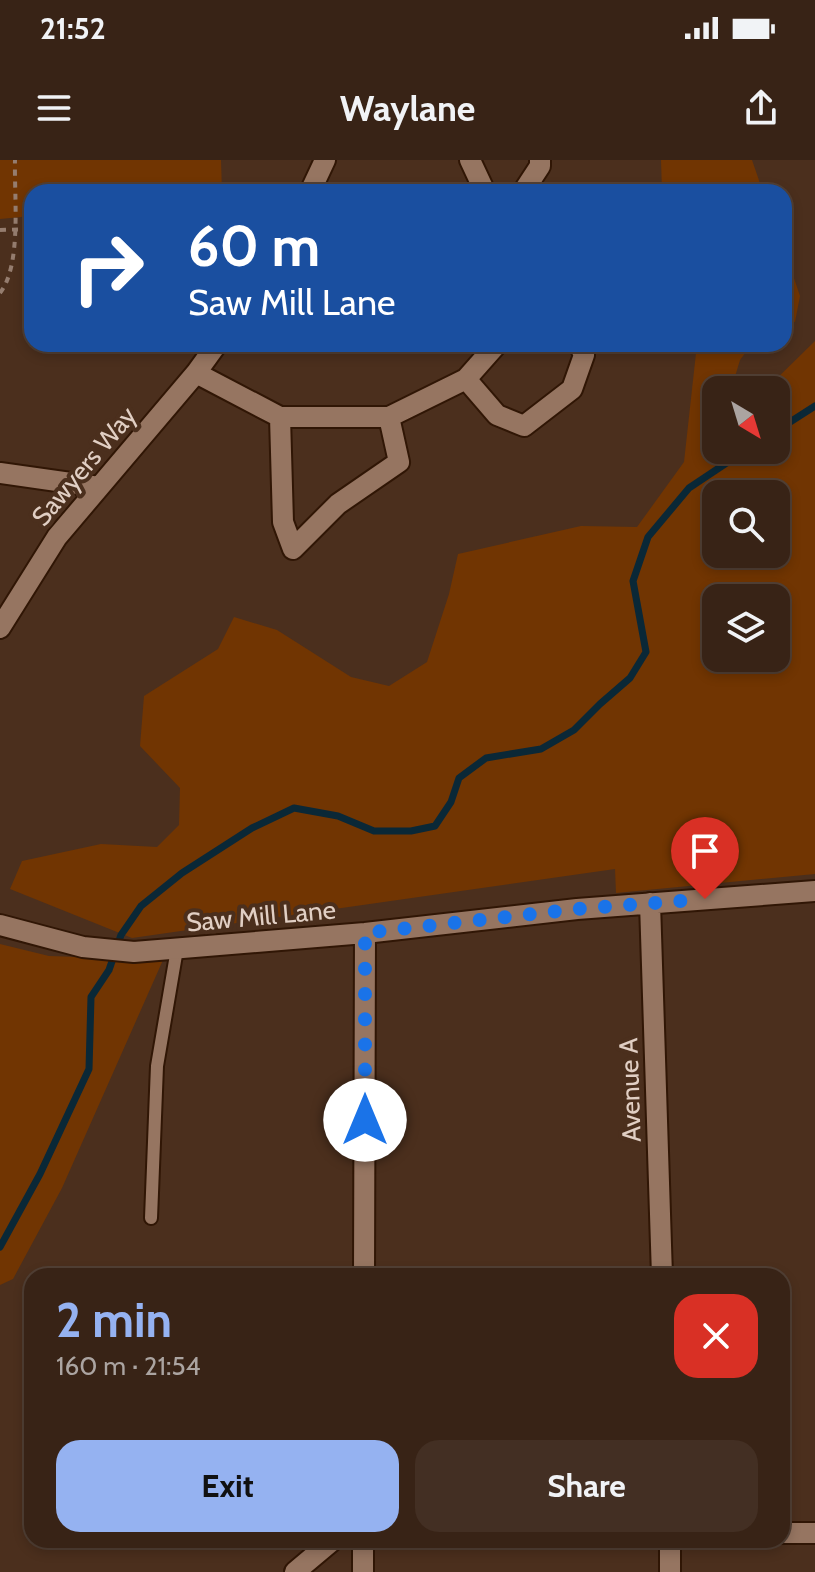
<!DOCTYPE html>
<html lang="en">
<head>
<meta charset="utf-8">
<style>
  :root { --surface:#382316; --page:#432f23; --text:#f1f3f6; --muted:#aba4a1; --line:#524035; --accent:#95b2f1 }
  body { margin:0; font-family:Cabin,sans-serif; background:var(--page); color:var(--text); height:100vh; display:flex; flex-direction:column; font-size:30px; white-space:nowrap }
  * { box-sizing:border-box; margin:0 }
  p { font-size:26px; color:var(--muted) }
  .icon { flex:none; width:44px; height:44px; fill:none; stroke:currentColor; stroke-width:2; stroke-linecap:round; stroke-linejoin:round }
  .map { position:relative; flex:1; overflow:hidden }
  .details { position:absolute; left:24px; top:1108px; width:766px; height:280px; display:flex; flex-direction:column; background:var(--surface); border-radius:24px; box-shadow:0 4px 12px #0003,0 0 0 2px var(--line) }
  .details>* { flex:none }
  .guide { position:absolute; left:24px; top:24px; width:768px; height:168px; border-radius:24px; box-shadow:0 4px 12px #0003,0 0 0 2px var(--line); background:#1a4fa0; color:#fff; overflow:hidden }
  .needle { width:52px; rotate:142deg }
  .controls { position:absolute; left:702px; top:216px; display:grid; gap:16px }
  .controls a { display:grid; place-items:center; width:88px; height:88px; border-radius:16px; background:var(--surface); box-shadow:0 4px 12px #0003,0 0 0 2px var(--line); font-size:40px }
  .pin { position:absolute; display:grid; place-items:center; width:68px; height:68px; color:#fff; margin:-82px -34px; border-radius:50% 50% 50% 0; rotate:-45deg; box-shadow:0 0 8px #0007 }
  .pin .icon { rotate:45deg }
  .me { position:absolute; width:88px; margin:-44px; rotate:0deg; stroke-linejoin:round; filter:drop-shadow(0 0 6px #0008) }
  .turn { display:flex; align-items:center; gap:28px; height:168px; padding:0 32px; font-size:36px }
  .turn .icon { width:104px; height:104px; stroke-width:2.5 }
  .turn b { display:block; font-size:56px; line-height:68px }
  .round { display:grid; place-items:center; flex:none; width:84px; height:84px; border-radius:24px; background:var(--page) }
  .headline { display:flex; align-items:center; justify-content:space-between; height:136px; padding:0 32px }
  h1 { font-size:48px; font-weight:700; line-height:60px; color:var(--accent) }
  .cta { display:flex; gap:16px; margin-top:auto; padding:16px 32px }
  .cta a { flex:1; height:92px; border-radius:24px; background:var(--accent); color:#111; font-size:32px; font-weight:700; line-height:92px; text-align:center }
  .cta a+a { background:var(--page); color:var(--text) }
  .status { display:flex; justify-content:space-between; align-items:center; height:56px; padding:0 40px; background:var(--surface); direction:ltr }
  .status svg { height:22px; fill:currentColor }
  header { display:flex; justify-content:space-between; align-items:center; height:104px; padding:0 32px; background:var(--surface); font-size:36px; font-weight:700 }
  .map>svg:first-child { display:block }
  .green { fill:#713502; fill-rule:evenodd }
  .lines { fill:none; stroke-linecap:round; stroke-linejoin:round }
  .stream { stroke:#0a2837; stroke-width:7 }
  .service-casing { stroke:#301605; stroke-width:16 }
  .minor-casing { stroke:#301605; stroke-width:24 }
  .path { stroke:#957d6f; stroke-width:4; stroke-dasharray:6 6; stroke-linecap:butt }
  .service { stroke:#967561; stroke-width:12 }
  .minor { stroke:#967561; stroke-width:20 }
  .route { stroke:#1a73e8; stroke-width:14; stroke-dasharray:0 25.2 }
  .labels { text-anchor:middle; stroke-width:8; stroke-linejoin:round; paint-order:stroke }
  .street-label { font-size:26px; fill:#e1cfc4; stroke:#4b2f1d }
</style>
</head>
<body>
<div class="status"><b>21:52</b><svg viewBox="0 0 49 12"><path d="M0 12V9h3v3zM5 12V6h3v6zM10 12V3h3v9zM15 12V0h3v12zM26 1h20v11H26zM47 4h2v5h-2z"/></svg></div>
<header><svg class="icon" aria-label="menu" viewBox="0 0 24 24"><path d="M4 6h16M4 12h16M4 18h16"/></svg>Waylane<svg class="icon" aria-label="share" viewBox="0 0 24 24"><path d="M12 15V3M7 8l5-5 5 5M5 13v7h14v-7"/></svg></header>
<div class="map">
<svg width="815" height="1412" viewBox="0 0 815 1412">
  <rect width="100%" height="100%" fill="#4b2f1d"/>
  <path class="green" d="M0,0H221L222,32H32V56L0,59Z
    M661,0H752L763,32H662Z
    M784,88L800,136L795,162L784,160Z
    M815,181V714L616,733L615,709L132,778L10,729L22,701L101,684L157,687L179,665L180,628L140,586L144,536L218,489L234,457L277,470L351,517L389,526L427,502L449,434L458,394L581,366L637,367L684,302L697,184H752L740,200L731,230H716V290H776V230H765ZM776,334V394H716V334ZM716,438H776V498H716Z
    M0,784L49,796L163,800L62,1028L13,1119L0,1125Z"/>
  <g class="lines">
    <path class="stream" d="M776,271L815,246
      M0,1087L40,1014L89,909L91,837L109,810L121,775L141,746L182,713L252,668L294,648L338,656L374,671H411L435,666L451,642L459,618L486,598L541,589L574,570L600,544L630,518L646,492L633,421L648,377L689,328L746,290"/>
    <g class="service-casing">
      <path id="service" d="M151,1058L157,906L177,789"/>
    </g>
    <g class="minor-casing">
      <path id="minor" d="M470,0L485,32
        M310,32L325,0
        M523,32L540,6V0
        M196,213L280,257H389L466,219L497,184
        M466,219L497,255L524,266L572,229L584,195L579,184
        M280,257L283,362L293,389L338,344L399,302L389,257
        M0,313L99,327
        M0,468L57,377L196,213L217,184
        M650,743L662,1116
        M0,765L83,787L134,792L365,773L577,749L815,731
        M364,1116L365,773
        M782,1373H815
        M295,1412L333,1380
        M363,1412V1380
        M670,1412V1380"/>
    </g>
    <path class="path" d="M0,70L32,69
      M0,133C22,105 14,36 15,0"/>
    <use href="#service" class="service"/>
    <use href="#minor" class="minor"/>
  </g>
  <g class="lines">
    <path class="route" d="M365,960V773L577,749L705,739"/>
  </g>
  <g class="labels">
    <g class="street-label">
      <text transform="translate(84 306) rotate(-50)" y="9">Sawyers Way</text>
      <text transform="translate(261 756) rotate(-5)" y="9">Saw Mill Lane</text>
      <text transform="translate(630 930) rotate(-92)" y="9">Avenue A</text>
    </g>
  </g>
</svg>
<div class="controls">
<a><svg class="needle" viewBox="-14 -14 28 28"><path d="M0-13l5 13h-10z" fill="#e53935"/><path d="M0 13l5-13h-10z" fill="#aba4a1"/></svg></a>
<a><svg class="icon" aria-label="search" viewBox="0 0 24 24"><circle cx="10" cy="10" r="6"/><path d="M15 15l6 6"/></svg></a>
<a><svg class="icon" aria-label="layers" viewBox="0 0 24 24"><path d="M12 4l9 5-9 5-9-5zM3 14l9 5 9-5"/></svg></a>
</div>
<div class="pin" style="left:705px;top:739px;background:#d93025"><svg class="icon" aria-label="arrive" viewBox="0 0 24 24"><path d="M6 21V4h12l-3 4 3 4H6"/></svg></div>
<svg class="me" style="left:365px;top:960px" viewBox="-20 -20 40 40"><circle r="19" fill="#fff"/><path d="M0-13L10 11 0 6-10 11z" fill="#1a73e8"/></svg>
<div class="guide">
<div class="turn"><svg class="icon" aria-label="right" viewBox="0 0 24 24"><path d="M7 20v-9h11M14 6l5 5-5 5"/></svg><div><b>60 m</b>Saw Mill Lane</div></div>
</div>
<section class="details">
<div class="headline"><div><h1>2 min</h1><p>160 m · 21:54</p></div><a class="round" style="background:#d93025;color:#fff"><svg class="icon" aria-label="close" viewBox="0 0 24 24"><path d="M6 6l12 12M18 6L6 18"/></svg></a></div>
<div class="cta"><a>Exit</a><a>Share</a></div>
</section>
</div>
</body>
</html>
